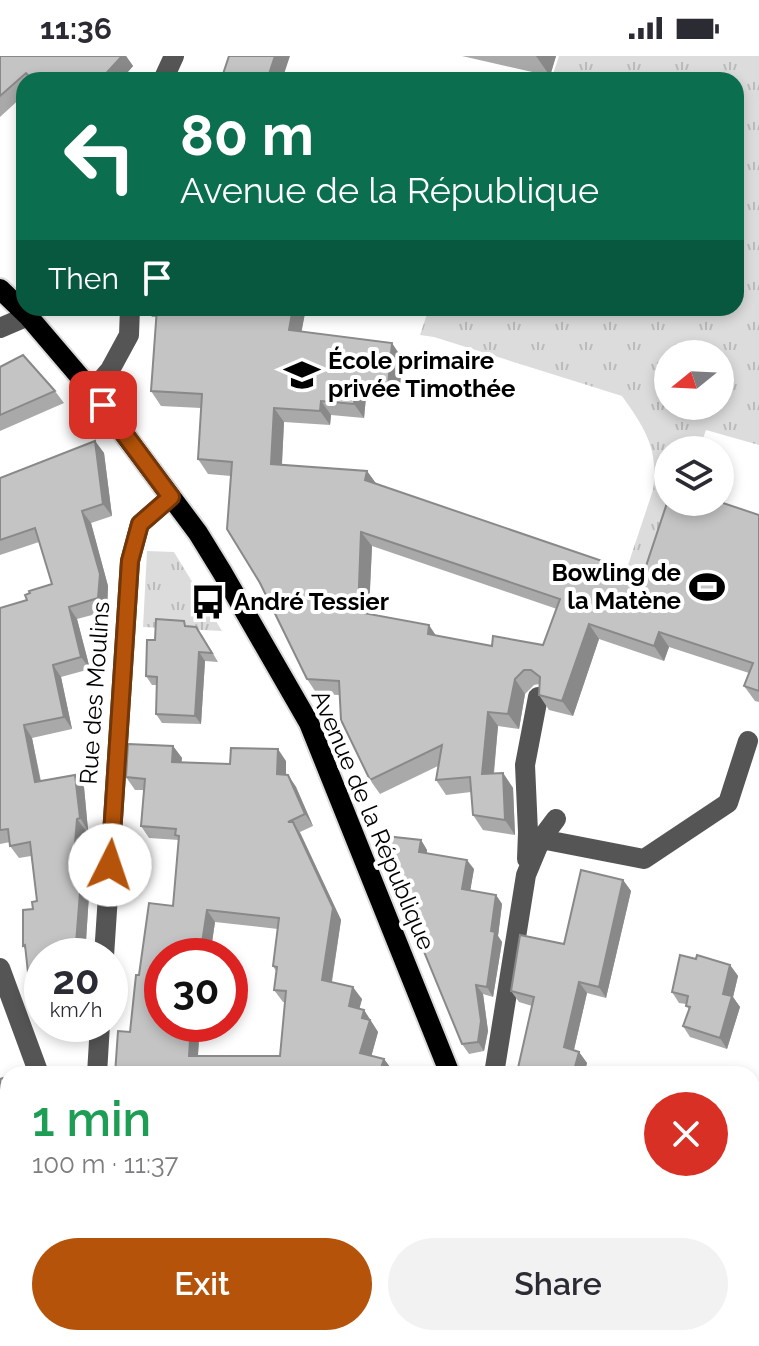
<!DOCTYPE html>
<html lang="en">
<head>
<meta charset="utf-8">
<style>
  :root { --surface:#fff; --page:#f2f2f3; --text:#2b2b33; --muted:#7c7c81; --accent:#b45309 }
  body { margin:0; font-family:Raleway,sans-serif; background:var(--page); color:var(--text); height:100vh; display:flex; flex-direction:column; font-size:30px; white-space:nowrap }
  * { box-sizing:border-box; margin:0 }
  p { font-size:26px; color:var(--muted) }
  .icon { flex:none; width:44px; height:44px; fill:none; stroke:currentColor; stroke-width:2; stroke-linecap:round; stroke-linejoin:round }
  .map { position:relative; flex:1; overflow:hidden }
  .sheet { position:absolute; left:0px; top:1010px; width:760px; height:280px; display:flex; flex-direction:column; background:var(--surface); border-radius:24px 24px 0 0; box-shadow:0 4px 12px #0003 }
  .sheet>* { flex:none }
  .top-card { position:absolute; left:16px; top:16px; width:728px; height:244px; border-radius:24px; box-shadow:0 4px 12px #0003; background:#0b6e4f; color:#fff; overflow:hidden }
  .needle { width:52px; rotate:252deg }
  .controls { position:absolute; left:654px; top:284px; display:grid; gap:16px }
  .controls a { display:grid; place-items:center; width:80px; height:80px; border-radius:50%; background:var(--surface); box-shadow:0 4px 12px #0003; font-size:40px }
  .speed { position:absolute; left:24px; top:882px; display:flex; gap:16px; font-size:40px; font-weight:700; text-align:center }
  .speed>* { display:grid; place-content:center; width:104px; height:104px; border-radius:50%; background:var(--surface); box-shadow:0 4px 12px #0003; line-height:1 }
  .speed small { font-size:20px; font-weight:400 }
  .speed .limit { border:12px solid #d22; background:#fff; color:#111 }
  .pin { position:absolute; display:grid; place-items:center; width:68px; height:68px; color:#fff; margin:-34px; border-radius:16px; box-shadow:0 4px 12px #0006 }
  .me { position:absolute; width:88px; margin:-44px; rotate:4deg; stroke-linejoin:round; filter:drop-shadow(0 0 6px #0008) }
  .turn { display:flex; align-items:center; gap:28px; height:168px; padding:0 32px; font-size:36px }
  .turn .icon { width:104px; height:104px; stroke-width:2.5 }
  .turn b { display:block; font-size:56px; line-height:68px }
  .then { display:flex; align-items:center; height:76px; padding:0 32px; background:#0003; gap:16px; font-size:30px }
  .round { display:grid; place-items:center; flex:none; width:84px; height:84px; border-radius:42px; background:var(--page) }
  .summary { display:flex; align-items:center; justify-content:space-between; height:136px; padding:0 32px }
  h1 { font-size:48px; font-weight:600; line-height:60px; color:#1e9e55 }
  .cta { display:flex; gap:16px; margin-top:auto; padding:16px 32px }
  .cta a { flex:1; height:92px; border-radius:48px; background:var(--accent); color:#fff; font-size:32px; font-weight:600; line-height:92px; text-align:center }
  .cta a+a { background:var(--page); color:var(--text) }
  .status { display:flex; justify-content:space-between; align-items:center; height:56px; padding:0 40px; background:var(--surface); direction:ltr }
  .status svg { height:22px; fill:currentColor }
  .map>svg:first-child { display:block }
  .park { fill:url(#park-tufts); fill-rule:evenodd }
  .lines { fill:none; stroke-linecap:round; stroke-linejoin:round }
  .major-casing { stroke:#dbdbdb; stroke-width:24 }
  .minor { stroke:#555; stroke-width:20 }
  .major { stroke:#000; stroke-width:20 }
  .wall { fill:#a9a9a9; fill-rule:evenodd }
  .shaded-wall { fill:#898989 }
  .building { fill:#c4c4c4; stroke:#898989; stroke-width:2; fill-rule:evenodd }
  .route-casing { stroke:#753606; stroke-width:20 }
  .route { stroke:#b45309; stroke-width:14 }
  .labels { text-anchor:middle; stroke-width:8; stroke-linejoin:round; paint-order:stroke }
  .poi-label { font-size:24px; font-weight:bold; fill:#000; stroke:#fff; text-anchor:start }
  .street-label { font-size:24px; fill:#000; stroke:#fff }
</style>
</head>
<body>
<div class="status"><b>11:36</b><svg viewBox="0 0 49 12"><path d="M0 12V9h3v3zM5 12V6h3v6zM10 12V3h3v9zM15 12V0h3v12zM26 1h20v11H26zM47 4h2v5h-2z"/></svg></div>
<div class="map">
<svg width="759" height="1290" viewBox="0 0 759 1290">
  <defs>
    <pattern id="park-tufts" width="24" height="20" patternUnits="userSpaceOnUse" patternTransform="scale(2)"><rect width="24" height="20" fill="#dcdcdc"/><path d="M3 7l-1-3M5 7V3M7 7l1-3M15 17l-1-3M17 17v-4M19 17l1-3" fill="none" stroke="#bbb"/></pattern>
  </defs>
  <rect width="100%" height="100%" fill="#fff"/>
  <path class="park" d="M559,0H759V389L706,374L699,394H668V446L635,579L608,569L653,434C659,394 645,372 622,340L434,281L420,279L429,252H736V24H551ZM668,298H720V350H668Z
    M147,495L174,496L222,575L143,571Z"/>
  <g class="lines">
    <g class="major-casing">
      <path id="major" d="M0,233L28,260L92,335L198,477L222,516L309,667L450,1018
        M559,1282L562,1290"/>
    </g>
    <path class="minor" d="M163,24L174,0
      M0,272L28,260
      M92,335L110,314L129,279L130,252
      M541,783L644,803L728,747L748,685
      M527,803L528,776L525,709L538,641
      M104,900L130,505L140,468L171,441
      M0,912L39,1018
      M97,1018L100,968
      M494,1018L526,819L541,783L556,763
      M0,1117L8,1115
      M752,1273L759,1278
      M473,1282V1290
      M88,1290V1282"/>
    <use href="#major" class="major"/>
  </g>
  <path class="wall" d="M0,0H126L133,10L121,24H24V39L0,61Z
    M462,0H556L550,20Z
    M146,252H306L301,276L402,302L399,344L366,341L364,362L331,359L330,369L284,366L282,409L367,415L376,428L643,519L759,459V646L755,645L744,630L749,617L669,591L664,605L599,583L573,660L549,654L539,639V628L534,629L525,638L519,673L498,670L494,718L503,717L513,732L515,779L483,774L473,759L471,736L446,739L436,724L438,710L380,738L370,724L340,639L317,638L307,623L231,420L208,418L198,403L201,352L161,350L151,335L156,261H152ZM372,490L557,553L543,589L492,590L437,580L369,558Z
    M408,252H426L424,258Z
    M0,311L55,335L64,347L0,375Z
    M95,385L104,397L112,460L91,467L108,530L107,555L77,563L90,613L61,621L72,673L32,682L41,725L84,731L88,774L86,775L82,812L90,823L85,900H42V967L38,961L37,938L29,926L25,893L23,890L33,853L37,845L31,800L19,802L10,790V786L0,788V552L27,544L52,528L39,486L0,499V422Z
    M188,571L202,579L218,606L205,605L201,668L162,667L156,658L157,629H152L146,620L155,584Z
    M173,690L182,702L181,707L230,708L286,705V719H288L296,731L313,770L300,776L341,864L332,926L362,943L359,953L364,954L378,976L371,1000L384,1003L393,1015L392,1018H115L130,976L139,919L173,850L179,784L149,782L141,770L144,734H135L126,721ZM215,866L278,873L273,910L276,915L274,934L283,946H285L280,1000H198L200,968H162V900H210Z
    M421,784L427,794V797L474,813L470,834L496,839L502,848L498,880L502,886L493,941L483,938L488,975L484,995L469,998L462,988Z
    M623,824L631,835L606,942L587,937L574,994L579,996L587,1007L584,1018H522L518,1012L532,950L519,946L511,935L564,888Z
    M730,909L738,920L733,941L740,951L727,993L690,981L683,970L689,954L686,948L679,947L672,936Z
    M43,968H80V970L46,973Z
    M0,1023L8,1029V1103L6,1102L0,1104Z
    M752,1092L759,1094V1224L752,1222Z"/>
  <path class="shaded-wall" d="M122,0H126L133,10L121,24H100Z
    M275,0H290L282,24H267Z
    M536,0H556L550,20Z
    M293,252H306L299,289L289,274Z
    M392,287L402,302L399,344L388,329Z
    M356,327L366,341L364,362L354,348Z
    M321,345L331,359L330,369L320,355Z
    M274,352L284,366L281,423L271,408Z
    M95,385L104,397L112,460L103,448Z
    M367,415L378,430L365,424Z
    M82,455L91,467L108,530L107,555L98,542Z
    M361,476L372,490L368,571L358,556Z
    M69,551L77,563L90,613L81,601Z
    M589,568L599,583L573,660L562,645Z
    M429,569L439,584L428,578Z
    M659,576L669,591L664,605L654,590Z
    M199,596L205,605L201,668L195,660Z
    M53,609L61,621L72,673L64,661Z
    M515,623L525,638L519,673L508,658Z
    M488,656L498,670L492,733L482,718Z
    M24,669L32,682L43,738L35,726Z
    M173,690L182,702L180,718L172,706Z
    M278,693L286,705V730L277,718Z
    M503,717L513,732L515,779L505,764Z
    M75,719L84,731L88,774L80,762Z
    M288,719L296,731L313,770L305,758Z
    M77,763L86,775L82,812L90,823L85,900H75L73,812Z
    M293,766L301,779L341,864L330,936L322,924Z
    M421,784L427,794L426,805L419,796Z
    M467,804L474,813L469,842L462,833Z
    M623,824L631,835L606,942L599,931Z
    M496,839L502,848L498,880L502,886L493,941L487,931L491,875Z
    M207,854L215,866L210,900H200Z
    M730,909L738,920L733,941L740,951L727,993L720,982L723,938Z
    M579,926L587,937L572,1002L564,991Z
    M476,929L483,938L488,975L484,995L478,986Z
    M353,931L362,943L357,962L349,950Z
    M364,954L378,976L369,1009L360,997L362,962Z
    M191,968H200L197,1012L189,1000Z
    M579,996L587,1007L584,1018H573Z
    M384,1003L393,1015L392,1018H379Z
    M62,1282L68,1290H62Z
    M173,1282H180V1290H173Z
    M348,1282H358L356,1290H345Z
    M454,1282H460L461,1290L455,1286Z
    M684,1282H695L694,1290H683Z"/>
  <path class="building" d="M0,0H122L100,24H33L26,17L0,40Z
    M229,0H275L267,24H221Z
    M157,252H293L289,274L392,287L388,329L356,327L354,348L321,345L320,355L274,352L271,408L367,415L365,424L643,519L668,444V446H720L759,459V635L744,630L753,607L659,576L654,590L589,568L562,645L539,639L540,621L531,614H524L515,623L508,658L488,656L482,718L503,717L505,764L473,759L470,721L436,724L442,689L370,724L341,664L339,625L307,623L260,527L227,473L232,406L198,403L202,338L151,335ZM361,476L560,543L543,589L493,580L492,590L428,578L429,569L358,556Z
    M23,299L55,335L0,359V311Z
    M95,385L103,448L82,455L100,518L98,542L69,551L81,601L53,609L64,661L24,669L35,726L75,719L80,762L77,763L73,812L82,811L75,900H42V960L38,961V925L29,926L25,889L23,890V854L33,853L32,846L37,845L30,786L10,790L8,773L0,774V552L27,544L25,539L30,537L29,535L52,528L35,472L0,484V422Z
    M156,563L184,565L185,570L196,571L212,597L199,596L195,660L156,658L157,621L146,620L147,584H155Z
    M128,688L173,690L172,706L230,708L231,692L278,693L277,718L288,719L305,758L288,766H293L333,852L322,924L353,931L349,950L364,954L362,962L370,964L360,997L384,1003L379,1018H115L118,975L130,976L136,919H139L149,847L173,850L179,780L175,779L176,773L141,770L145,723L126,721ZM207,854L279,862L273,910L277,911L274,934L286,935L280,1000H189L191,968H162V900H200Z
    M376,779L421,784L419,796L467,804L462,833L496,839L491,875L495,876L487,931L476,929L481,965L478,986L462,988Z
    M581,814L623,824L599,931L579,926L564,991L579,996L573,1018H538L518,1012L534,941L511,935L520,879L564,888Z
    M680,899L696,903L697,899L730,909L723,938L732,940L720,982L683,970L690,951L686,950L688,940L672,936Z
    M3,1022L8,1038V1095L0,1092V1023Z
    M752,1092L759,1094V1216L752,1214Z
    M8,1113V1282H62V1290H0V1117H4Z
    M117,1282H173V1290H117Z
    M310,1282H348L345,1290H311Z
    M418,1282H454L455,1286L461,1290H418Z
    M477,1282H522L525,1290H473L477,1285Z
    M603,1282H684L683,1290H685H606Z"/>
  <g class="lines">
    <g class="route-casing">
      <path id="route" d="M103,349L171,441L140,468L130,505L110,809"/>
    </g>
    <use href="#route" class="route"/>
  </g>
  <defs>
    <g id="school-bare" transform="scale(2.76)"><path d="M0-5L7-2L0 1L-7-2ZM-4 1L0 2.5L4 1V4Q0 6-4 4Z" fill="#000" stroke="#fff" stroke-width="2.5" paint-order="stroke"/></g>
    <g id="stadium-bare" transform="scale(2.76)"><path d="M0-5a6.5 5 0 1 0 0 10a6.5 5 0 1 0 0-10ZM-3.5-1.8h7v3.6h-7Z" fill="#000" stroke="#fff" stroke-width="2.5" paint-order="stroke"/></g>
    <g id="bus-bare" transform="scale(2.76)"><path d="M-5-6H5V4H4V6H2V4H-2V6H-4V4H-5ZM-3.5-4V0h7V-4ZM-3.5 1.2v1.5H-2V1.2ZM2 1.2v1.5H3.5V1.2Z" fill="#000" stroke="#fff" stroke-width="2.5" paint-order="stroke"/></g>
  </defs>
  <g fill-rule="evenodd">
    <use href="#school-bare" x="302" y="319"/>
    <use href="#stadium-bare" x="707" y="531"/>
    <use href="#bus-bare" x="208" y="546"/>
  </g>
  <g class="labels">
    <g class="poi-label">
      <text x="328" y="313">École primaire<tspan x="328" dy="28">privée Timothée</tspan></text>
      <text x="681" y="525" text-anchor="end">Bowling de<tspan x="681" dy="28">la Matène</tspan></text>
      <text x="234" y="554">André Tessier</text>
    </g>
    <g class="street-label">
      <text transform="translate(95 637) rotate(-86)" y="8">Rue des Moulins</text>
      <text transform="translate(373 764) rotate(67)" y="8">Avenue de la République</text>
    </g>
  </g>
</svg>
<div class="controls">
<a><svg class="needle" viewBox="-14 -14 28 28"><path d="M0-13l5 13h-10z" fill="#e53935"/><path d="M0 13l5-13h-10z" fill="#7c7c81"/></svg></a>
<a><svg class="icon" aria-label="layers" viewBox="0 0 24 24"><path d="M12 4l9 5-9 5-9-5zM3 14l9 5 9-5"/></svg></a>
</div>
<div class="speed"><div>20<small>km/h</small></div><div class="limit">30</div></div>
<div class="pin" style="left:103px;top:349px;background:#d93025"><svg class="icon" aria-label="arrive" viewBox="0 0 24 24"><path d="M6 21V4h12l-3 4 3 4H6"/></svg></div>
<svg class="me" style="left:110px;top:809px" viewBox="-20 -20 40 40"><circle r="19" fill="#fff"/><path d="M0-13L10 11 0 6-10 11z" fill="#b45309"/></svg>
<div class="top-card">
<div class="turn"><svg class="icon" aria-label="left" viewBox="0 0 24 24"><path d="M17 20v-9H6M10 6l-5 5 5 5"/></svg><div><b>80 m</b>Avenue de la République</div></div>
<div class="then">Then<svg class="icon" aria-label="arrive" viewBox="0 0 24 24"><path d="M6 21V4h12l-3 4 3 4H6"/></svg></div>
</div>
<section class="sheet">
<div class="summary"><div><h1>1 min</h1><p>100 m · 11:37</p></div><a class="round" style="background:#d93025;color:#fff"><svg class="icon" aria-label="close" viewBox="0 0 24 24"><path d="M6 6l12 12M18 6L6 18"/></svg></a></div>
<div class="cta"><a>Exit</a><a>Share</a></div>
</section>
</div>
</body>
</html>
